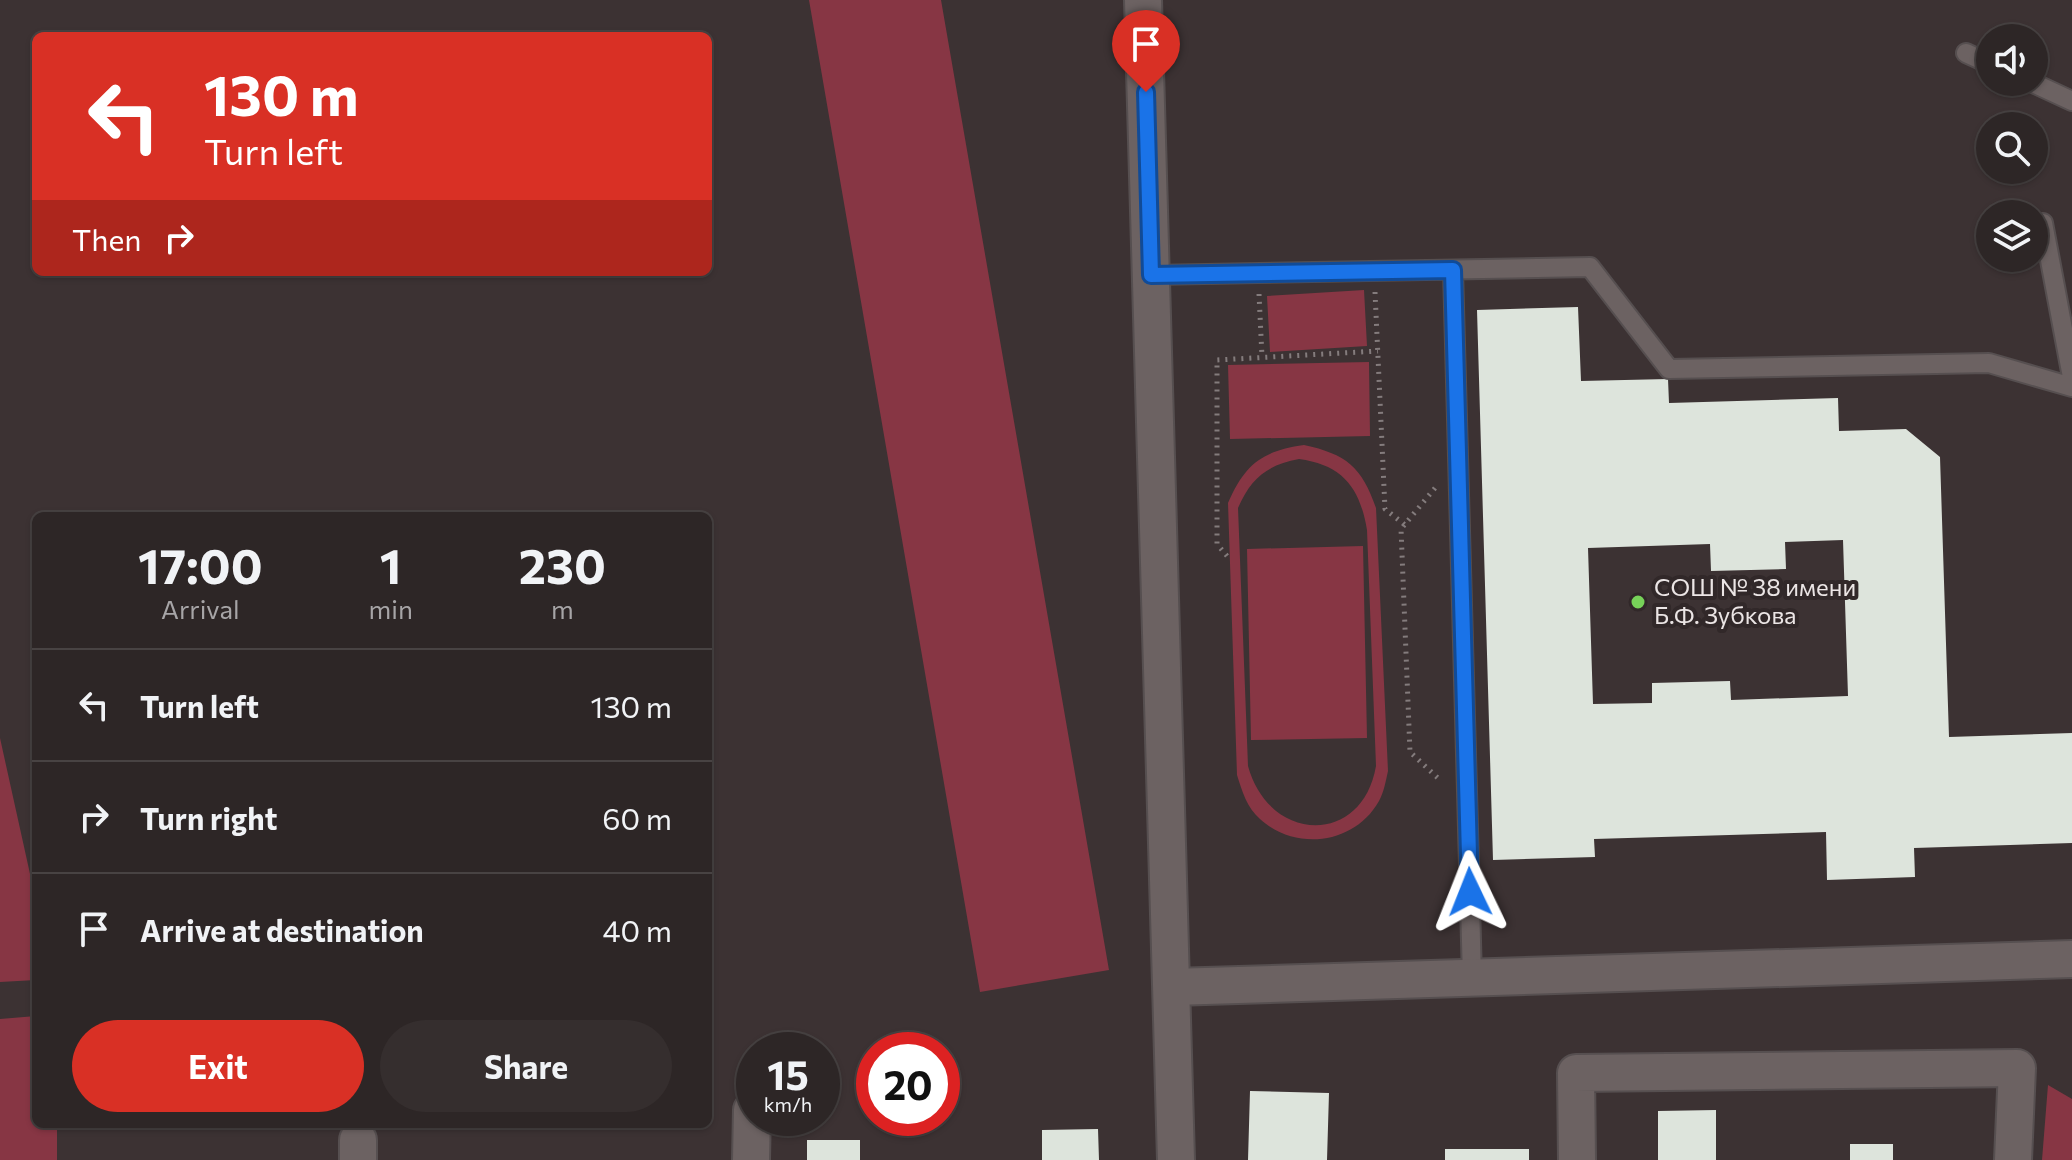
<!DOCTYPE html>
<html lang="en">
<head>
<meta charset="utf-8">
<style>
  :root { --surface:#2d2626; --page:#352e2e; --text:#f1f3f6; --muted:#a7a5a7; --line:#484343; --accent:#d93025 }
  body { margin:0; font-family:Commissioner,sans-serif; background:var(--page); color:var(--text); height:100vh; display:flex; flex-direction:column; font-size:30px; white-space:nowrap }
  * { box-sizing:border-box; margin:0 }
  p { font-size:26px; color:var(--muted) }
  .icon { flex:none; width:44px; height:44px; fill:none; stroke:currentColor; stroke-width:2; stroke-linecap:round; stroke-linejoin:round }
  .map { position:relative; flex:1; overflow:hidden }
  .drawer { position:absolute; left:32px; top:512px; width:680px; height:616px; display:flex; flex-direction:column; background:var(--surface); border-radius:12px; box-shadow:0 2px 6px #0004,0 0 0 2px var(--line) }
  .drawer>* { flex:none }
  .top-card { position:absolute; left:32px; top:32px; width:680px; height:244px; border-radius:12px; box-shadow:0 2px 6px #0004,0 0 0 2px var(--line); background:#d93025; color:#fff; overflow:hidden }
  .tools { position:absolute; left:1976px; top:24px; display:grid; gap:16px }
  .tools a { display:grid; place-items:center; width:72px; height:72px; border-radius:50%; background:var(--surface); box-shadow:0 2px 6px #0004,0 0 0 2px var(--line); font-size:40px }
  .speed { position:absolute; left:736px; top:1032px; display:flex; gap:16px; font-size:40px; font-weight:700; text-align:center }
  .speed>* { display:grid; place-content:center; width:104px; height:104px; border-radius:50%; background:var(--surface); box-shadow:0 2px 6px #0004,0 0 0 2px var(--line); line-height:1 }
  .speed small { font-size:20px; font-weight:400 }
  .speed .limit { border:12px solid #d22; background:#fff; color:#111 }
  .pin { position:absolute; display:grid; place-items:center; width:68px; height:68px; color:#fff; margin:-82px -34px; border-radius:50% 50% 50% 0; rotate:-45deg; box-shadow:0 0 8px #0007 }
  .pin .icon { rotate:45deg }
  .me { position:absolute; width:88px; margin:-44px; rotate:358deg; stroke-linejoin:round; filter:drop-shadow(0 0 6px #0008) }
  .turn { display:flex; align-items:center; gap:28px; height:168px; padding:0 40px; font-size:36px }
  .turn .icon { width:104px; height:104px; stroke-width:2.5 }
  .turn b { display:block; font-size:56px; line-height:68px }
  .then { display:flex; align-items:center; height:76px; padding:0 40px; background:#0003; gap:16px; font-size:30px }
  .eta { display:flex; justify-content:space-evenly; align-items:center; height:136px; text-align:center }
  .eta b { font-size:48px; font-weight:700; line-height:56px }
  .primary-button { display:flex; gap:16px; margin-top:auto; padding:16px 40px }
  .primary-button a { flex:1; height:92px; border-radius:48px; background:var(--accent); color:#fff; font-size:32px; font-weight:700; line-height:92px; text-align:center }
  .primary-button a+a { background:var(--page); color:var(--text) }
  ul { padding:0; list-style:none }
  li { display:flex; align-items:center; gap:24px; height:112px; padding:0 40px; border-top:2px solid var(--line) }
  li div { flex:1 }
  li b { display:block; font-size:30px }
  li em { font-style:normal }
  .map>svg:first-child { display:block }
  .green { fill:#873644; fill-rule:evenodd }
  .building { fill:#dde4dc; fill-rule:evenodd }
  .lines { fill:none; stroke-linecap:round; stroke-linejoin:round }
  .service-casing { stroke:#564f50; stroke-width:22 }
  .minor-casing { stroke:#564f50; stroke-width:40 }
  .path { stroke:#847c7d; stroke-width:5; stroke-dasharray:2 6; stroke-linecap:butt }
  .service { stroke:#6c6262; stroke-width:18 }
  .minor { stroke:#6c6262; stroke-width:36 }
  .route-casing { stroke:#114b97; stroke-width:20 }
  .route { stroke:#1a73e8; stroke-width:14 }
  .poi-dot { fill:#77d259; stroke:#312829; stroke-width:3 }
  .labels { text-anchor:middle; stroke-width:8; stroke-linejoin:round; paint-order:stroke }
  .poi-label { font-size:24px; fill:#ebe5e5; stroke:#312829; text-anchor:start }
</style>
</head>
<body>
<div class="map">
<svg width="2072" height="1160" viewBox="0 0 2072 1160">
  <rect width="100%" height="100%" fill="#3c3233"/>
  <path class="green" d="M809,0H941L1109,970L980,992Z
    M1364,290L1367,346L1270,352L1267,296Z
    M1369,362L1370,436L1230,439L1228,365Z
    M1304,445C1346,454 1362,467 1376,508L1388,771C1386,780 1384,792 1379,801C1355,844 1296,852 1260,819C1247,808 1242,791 1237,775L1228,503C1245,464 1262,451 1304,445ZM1299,459C1343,465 1360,488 1367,530L1376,766C1362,847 1269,843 1248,766L1238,508C1251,478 1267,465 1299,459Z
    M1363,546L1367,738L1251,740L1247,549Z
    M0,738L36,901V980L0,982Z
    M36,1016V1124H57V1160H0V1019Z
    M2048,1085L2072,1099V1160H2042Z"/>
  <path class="building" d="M1578,307L1581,381L1668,379L1669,403L1838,398L1839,431L1906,429L1940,457L1949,737L2072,733V843L1914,848L1915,877L1827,880L1826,832L1594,839L1595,857L1493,860L1477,310ZM1843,540L1848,696L1731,700L1730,681L1652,683V703L1593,704L1588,548L1710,544L1711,571L1786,569L1785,542Z
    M1250,1091L1329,1093L1327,1160H1248Z
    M1716,1110V1160H1658V1111Z
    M1098,1129L1099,1160H1042V1130Z
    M807,1140H860V1160H807Z
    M1850,1144H1893V1160H1850Z
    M1445,1149H1529V1160H1445Z"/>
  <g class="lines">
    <g class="service-casing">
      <path id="service" d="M1966,53L1990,64
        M2031,82L2072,101
        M2043,223L2072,377
        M1453,270L1472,978
        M1151,275L1590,267L1669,369L1989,363L2072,387"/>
    </g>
    <g class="minor-casing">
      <path id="minor" d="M1143,0L1176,1160
        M1172,987L2072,959
        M358,1160V1140
        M751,1160L752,1110
        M1577,1160L1576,1073L2017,1068L2013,1160"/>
    </g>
    <path class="path" d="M1375,292L1385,509L1405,525
      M1259,294L1262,357
      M1435,488L1401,529L1410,752L1441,781
      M1227,556L1217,544V360L1378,351"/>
    <use href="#service" class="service"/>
    <use href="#minor" class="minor"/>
  </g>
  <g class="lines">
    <g class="route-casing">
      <path id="route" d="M1146,92L1151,275L1453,270L1470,892"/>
    </g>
    <use href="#route" class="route"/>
  </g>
  <circle class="poi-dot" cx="1638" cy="602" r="8"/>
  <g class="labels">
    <g class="poi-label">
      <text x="1654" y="596">СОШ № 38 имени<tspan x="1654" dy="28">Б.Ф. Зубкова</tspan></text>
    </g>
  </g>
</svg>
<div class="tools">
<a><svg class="icon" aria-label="sound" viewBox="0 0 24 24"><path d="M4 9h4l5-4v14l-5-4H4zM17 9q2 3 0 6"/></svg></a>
<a><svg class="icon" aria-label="search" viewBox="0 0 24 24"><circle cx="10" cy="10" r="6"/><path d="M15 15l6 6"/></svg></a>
<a><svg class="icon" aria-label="layers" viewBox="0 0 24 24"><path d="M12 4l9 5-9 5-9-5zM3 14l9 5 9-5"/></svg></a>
</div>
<div class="speed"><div>15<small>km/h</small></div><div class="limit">20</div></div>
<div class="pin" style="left:1146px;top:92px;background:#d93025"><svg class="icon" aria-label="arrive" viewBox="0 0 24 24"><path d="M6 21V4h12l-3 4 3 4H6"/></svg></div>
<svg class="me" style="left:1470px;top:892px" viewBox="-20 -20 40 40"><path d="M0-17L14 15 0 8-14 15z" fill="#1a73e8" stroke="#fff" stroke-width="4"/></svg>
<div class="top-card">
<div class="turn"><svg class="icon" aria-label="left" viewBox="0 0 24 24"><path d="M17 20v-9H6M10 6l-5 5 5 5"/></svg><div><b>130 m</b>Turn left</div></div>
<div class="then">Then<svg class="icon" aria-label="right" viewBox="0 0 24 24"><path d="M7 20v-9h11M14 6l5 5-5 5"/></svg></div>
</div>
<section class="drawer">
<div class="eta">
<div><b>17:00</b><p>Arrival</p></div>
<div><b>1</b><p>min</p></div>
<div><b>230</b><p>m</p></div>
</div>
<ul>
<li><svg class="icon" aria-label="left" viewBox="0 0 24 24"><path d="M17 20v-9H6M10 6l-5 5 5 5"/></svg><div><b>Turn left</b></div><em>130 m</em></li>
<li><svg class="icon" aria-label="right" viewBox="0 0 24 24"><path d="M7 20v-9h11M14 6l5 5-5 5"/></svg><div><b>Turn right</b></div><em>60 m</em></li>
<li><svg class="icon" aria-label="arrive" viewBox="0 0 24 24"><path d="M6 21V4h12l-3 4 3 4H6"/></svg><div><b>Arrive at destination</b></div><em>40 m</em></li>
</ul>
<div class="primary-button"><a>Exit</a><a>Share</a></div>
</section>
</div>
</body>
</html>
